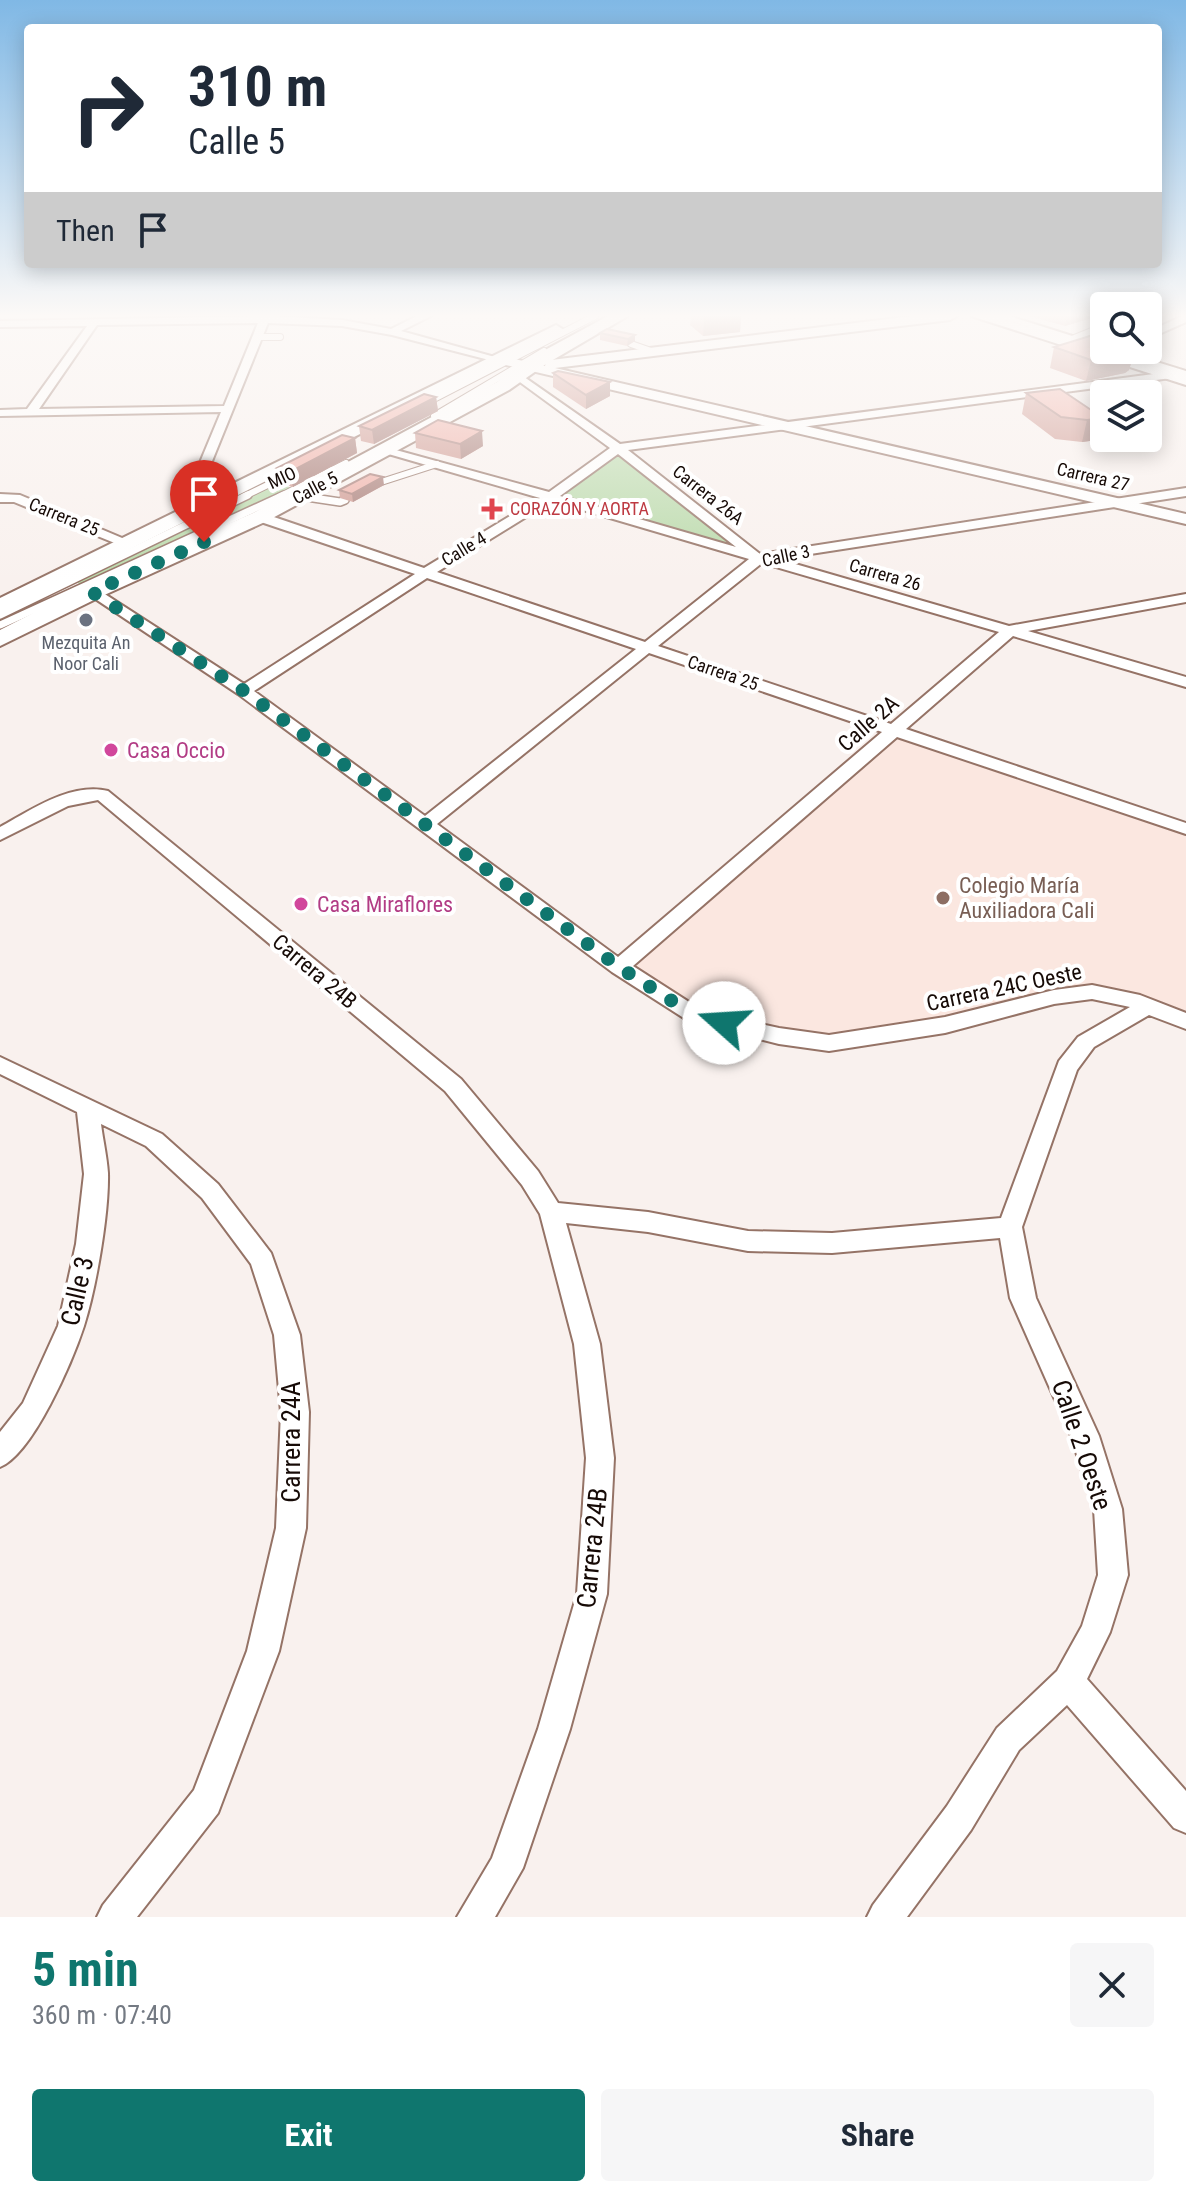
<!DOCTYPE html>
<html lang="en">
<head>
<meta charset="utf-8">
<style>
  :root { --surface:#fff; --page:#f6f6f7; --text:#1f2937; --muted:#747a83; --accent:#0f766e }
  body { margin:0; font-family:"Roboto Condensed",sans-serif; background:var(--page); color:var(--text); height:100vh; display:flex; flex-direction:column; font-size:30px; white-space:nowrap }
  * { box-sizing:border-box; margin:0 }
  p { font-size:26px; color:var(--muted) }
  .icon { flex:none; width:44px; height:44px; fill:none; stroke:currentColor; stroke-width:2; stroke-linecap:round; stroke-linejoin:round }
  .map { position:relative; height:1917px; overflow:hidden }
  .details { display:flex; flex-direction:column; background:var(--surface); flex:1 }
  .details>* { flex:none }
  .guide { position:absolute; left:24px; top:24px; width:1138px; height:244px; border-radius:8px; box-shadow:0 4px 20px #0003; background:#fff; color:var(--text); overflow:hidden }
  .buttons { position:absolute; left:1090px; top:292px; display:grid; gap:16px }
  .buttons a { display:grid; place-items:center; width:72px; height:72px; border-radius:8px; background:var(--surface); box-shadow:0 4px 20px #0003; font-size:40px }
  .pin { position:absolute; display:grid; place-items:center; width:68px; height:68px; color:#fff; margin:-82px -34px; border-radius:50% 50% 50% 0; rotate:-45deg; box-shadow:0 0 8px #0007 }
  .pin .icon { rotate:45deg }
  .me { position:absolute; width:88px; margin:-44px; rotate:289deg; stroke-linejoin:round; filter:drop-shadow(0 0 6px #0008) }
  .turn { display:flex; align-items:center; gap:28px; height:168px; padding:0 32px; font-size:36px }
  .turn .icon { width:104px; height:104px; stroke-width:2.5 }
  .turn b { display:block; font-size:56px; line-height:68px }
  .then { display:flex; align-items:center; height:76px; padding:0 32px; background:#0003; gap:16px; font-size:30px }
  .round { display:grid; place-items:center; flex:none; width:84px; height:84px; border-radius:8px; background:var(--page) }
  .head { display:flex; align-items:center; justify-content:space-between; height:136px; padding:0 32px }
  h1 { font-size:48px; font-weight:700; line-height:60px; color:var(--accent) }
  .cta { display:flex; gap:16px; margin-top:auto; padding:16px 32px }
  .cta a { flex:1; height:92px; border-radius:8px; background:var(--accent); color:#fff; font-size:32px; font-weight:700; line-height:92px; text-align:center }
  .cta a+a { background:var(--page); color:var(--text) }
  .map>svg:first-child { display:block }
  .built { fill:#fbe7e0 }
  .green { fill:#badaab }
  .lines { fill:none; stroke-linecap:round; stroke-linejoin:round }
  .lane-far1-casing { stroke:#957366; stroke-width:8 }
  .lane-casing { stroke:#957366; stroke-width:10 }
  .street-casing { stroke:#957366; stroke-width:4 }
  .secondary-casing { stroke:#957366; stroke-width:4 }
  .primary-casing { stroke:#957366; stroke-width:4 }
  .lane-far1 { stroke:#fff; stroke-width:6 }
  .lane { stroke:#fff; stroke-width:7 }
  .street { fill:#fff; fill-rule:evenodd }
  .secondary { fill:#fff; fill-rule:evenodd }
  .primary { fill:#fff; fill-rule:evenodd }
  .wall { fill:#ce968e }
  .shaded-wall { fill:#a77a74 }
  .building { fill:#efaea5; stroke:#a77a74; stroke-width:2 }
  .route { stroke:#0f766e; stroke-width:14; stroke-dasharray:0 25.2 }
  .health-dot { fill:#e0444e; stroke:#fff; stroke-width:3 }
  .worship-dot { fill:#6b7280; stroke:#fff; stroke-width:3 }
  .hotel-dot { fill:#d1479c; stroke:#fff; stroke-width:3 }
  .education-dot { fill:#8d6e63; stroke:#fff; stroke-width:3 }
  .labels { text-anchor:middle; stroke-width:8; stroke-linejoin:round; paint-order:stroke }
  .far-street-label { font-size:18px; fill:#160a06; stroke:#fff }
  .far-health-label { font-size:18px; fill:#be3a42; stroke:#fff; text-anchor:start }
  .far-worship-label { font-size:18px; fill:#5b616d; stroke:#fff }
  .street-label { font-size:22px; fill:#160a06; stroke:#fff }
  .hotel-label { font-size:22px; fill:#b23c85; stroke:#fff; text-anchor:start }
  .education-label { font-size:22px; fill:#785e54; stroke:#fff; text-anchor:start }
  .near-street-label { font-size:26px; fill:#160a06; stroke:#fff }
</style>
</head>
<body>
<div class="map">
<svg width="1186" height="1917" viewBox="0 0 1186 1917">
  <rect width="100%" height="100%" fill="#f9f1ee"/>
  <path class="built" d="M896,731L1186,829V1021L1092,992L829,1043L697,1017L619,967Z"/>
  <path class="green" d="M618,448L759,558L549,498Z
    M275,483L296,489L81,585L72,579Z"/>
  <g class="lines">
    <g class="lane-far1-casing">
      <path id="lane-far1" d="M257,337H280
        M1072,339L1104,326
        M631,344L654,352
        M424,404L595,316
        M434,416L544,351
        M378,483L437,464
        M300,496L304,497
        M243,497L290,474
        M279,497L346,463"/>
    </g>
    <g class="lane-casing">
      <path id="lane" d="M300,496L340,502L345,500
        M0,615L248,495
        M0,625L284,495"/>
    </g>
    <g class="street-casing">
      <path id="street" d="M271,316L342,320L391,329L417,316H431L401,331L502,359L497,362L392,335L342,326L268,323L191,513L185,517L179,513L221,412L0,416V410L27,409L87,326L0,327V321ZM258,323L224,406L39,409L97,325Z
        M993,316H1009L1104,346V350H1118L1186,371V377L1176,374L1171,378L628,450L760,554L1186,488V496L778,559L1009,626L1186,594V602L1028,631L1186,677V687L1013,636L906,729L1186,823V834L897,737L633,966L703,1011L779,1028L829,1035L945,1017L1054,990L1092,985L1140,995L1186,1013V1029L1149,1015L1094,1047L1077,1070L1022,1227L1036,1298L1099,1436L1122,1509L1128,1575L1110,1632L1087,1679L1186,1791V1833L1174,1828L1067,1705L1019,1750L971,1830L907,1917H867L873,1905L947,1806L997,1728L1057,1671L1082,1626L1098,1575L1094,1509L1071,1436L1010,1298L1000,1238L832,1253L748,1251L648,1232L566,1223L600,1344L614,1458L607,1594L570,1729L523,1868L495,1917H457L492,1858L538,1729L577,1594L586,1458L574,1344L540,1214L522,1185L445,1091L98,800L68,806L0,840V827C31,810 71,782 108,791L461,1079L538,1171L558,1203L648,1212L748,1231L832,1233L1001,1218L1059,1061L1078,1037L1130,1007L1092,999L1054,1004L945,1033L829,1051L779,1044L690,1022L612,972L238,694L85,592L92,588L97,589L244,684L415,574L255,520V514H265L424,568L540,498L385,453V447L549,492L610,448L513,377L512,375L517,372L620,444L1169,372ZM618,454L736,547L560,496ZM552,501L749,559L645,642L437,572ZM762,563L999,632L891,724L658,646ZM427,578L636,649L425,816L254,691ZM649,653L882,732L618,957L437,824Z
        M1182,316H1186V322L1148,339V332Z
        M0,494L20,495L134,543L122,546L14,502H0Z
        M0,1057L162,1134L218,1184L271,1253L300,1335L309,1412L306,1528L279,1651L218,1813L137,1917H97L103,1905L194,1790L247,1651L276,1528L281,1412L274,1335L251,1264L202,1198L146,1146L101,1124C103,1140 107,1157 108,1173C109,1214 96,1288 84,1326C73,1360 33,1454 0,1467V1432L23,1403L58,1326L76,1244L84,1174L77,1112L0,1074Z"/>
    </g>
    <g class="secondary-casing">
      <path id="secondary" d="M913,316H957L950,320L555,368L1186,514V524L497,363L490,359L497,355L545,366L546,361L551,360Z
        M971,316H993L1186,375V385Z"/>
    </g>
    <g class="primary-casing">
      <path id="primary" d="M608,316H628L546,364L509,390L267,521L100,597L0,646V630L84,587L253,513L497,382L534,356Z
        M556,325L564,330L562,333L0,614V598Z"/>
    </g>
    <use href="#lane-far1" class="lane-far1"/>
    <use href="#lane" class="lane"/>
    <use href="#street" class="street"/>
    <use href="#secondary" class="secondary"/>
    <use href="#primary" class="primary"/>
  </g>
  <path class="wall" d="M691,316H741L740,332L703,336L690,325Z
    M1029,316H1098L1065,326Z
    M600,333L635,335V341L627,346L600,340Z
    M1054,347L1135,350L1129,370L1125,373L1086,381L1050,368Z
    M553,373L610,396L586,409L553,387Z
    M1026,393L1103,418L1097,440L1082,442L1055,439L1022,414Z
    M436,397L438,411L374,444L361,441L359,426Z
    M415,433L483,446L461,459L416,448Z
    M355,438L357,453L293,487L280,483L277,468Z
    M384,485L353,502L340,498L339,490Z"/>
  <path class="shaded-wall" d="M704,316H741L740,332L703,336Z
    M1067,316H1098L1065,326Z
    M635,335V341L627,346L628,339Z
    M1135,350L1129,370L1125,373L1086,381L1091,360Z
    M610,382V396L586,409V395Z
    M436,397L438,411L374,444L372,430Z
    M1103,418L1097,440L1082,442L1087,420Z
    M482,431L483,446L461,459L460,444Z
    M355,438L357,453L293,487L290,472Z
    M383,477L384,485L353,502L352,494Z"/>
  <path class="building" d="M607,329L635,335L628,339L600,333Z
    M1093,335L1104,339V350H1134L1131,353L1091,360L1054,347Z
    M558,371L610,382L586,395L553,373Z
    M1060,389L1103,418L1087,420L1061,417L1026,393Z
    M424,394L436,397L372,430L359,426Z
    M438,420L482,431L460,444L415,433Z
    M342,435L355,438L290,472L277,468Z
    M370,474L383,477L352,494L339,490Z"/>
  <linearGradient id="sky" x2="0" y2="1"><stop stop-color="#80b8e5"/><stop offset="0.54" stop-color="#fcf9f7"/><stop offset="1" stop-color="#fcf9f7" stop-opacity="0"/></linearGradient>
  <rect width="1186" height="585" fill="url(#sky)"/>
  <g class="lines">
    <path class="route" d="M204,542L92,592L244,691L619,967L697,1017L724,1023"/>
  </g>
  <path class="health-dot" d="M488 497h8v8h8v8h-8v8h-8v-8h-8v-8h8z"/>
  <circle class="worship-dot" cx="86" cy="620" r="8"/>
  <g class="hotel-dot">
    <circle cx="111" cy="750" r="8"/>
    <circle cx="301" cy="904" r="8"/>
  </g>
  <circle class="education-dot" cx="943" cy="898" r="8"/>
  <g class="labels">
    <g class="far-street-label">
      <text transform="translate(1093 477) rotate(13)" y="6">Carrera 27</text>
      <text transform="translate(282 478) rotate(-25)" y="6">MIO</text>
      <text transform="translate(315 488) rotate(-28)" y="6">Calle 5</text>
      <text transform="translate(708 495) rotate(38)" y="6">Carrera 26A</text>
      <text transform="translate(64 517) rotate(22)" y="6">Carrera 25</text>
      <text transform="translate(464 549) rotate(-31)" y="6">Calle 4</text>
      <text transform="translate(786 556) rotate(-12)" y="6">Calle 3</text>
      <text transform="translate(885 575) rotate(16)" y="6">Carrera 26</text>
      <text transform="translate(723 673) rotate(19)" y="6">Carrera 25</text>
    </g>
    <g class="far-health-label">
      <text x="510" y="515">CORAZÓN Y AORTA</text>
    </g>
    <g class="far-worship-label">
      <text x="86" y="649">Mezquita An<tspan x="86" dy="21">Noor Cali</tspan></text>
    </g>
    <g class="street-label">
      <text transform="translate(868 723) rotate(-41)" y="8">Calle 2A</text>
      <text transform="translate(315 971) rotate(40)" y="8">Carrera 24B</text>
      <text transform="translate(1004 987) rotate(-12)" y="8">Carrera 24C Oeste</text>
    </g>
    <g class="hotel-label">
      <text x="127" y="758">Casa Occio</text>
      <text x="317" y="912">Casa Miraflores</text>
    </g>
    <g class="education-label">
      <text x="959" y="893">Colegio María<tspan x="959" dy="25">Auxiliadora Cali</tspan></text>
    </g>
    <g class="near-street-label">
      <text transform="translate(77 1291) rotate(-77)" y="9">Calle 3</text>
      <text transform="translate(291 1442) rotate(-90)" y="9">Carrera 24A</text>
      <text transform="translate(1082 1445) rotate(71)" y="9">Calle 2 Oeste</text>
      <text transform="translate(592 1548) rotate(-84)" y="9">Carrera 24B</text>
    </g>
  </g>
</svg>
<div class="buttons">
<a><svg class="icon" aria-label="search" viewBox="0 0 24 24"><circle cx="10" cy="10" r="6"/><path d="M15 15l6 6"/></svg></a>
<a><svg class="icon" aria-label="layers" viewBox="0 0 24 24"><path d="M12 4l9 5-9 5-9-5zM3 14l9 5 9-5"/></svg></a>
</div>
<div class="pin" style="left:204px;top:542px;background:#d93025"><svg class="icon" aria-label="arrive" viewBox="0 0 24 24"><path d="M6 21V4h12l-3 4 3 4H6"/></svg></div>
<svg class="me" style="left:724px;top:1023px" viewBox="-20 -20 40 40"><circle r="19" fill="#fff"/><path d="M0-13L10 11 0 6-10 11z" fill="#0f766e"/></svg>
<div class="guide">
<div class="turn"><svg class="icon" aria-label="right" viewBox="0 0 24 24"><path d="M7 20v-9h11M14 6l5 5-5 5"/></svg><div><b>310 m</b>Calle 5</div></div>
<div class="then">Then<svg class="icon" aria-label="arrive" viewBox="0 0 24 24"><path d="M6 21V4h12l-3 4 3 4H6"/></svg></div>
</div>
</div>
<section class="details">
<div class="head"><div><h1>5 min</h1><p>360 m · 07:40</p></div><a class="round"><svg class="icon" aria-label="close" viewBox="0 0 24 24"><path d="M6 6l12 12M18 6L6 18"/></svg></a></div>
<div class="cta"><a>Exit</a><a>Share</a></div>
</section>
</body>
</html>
